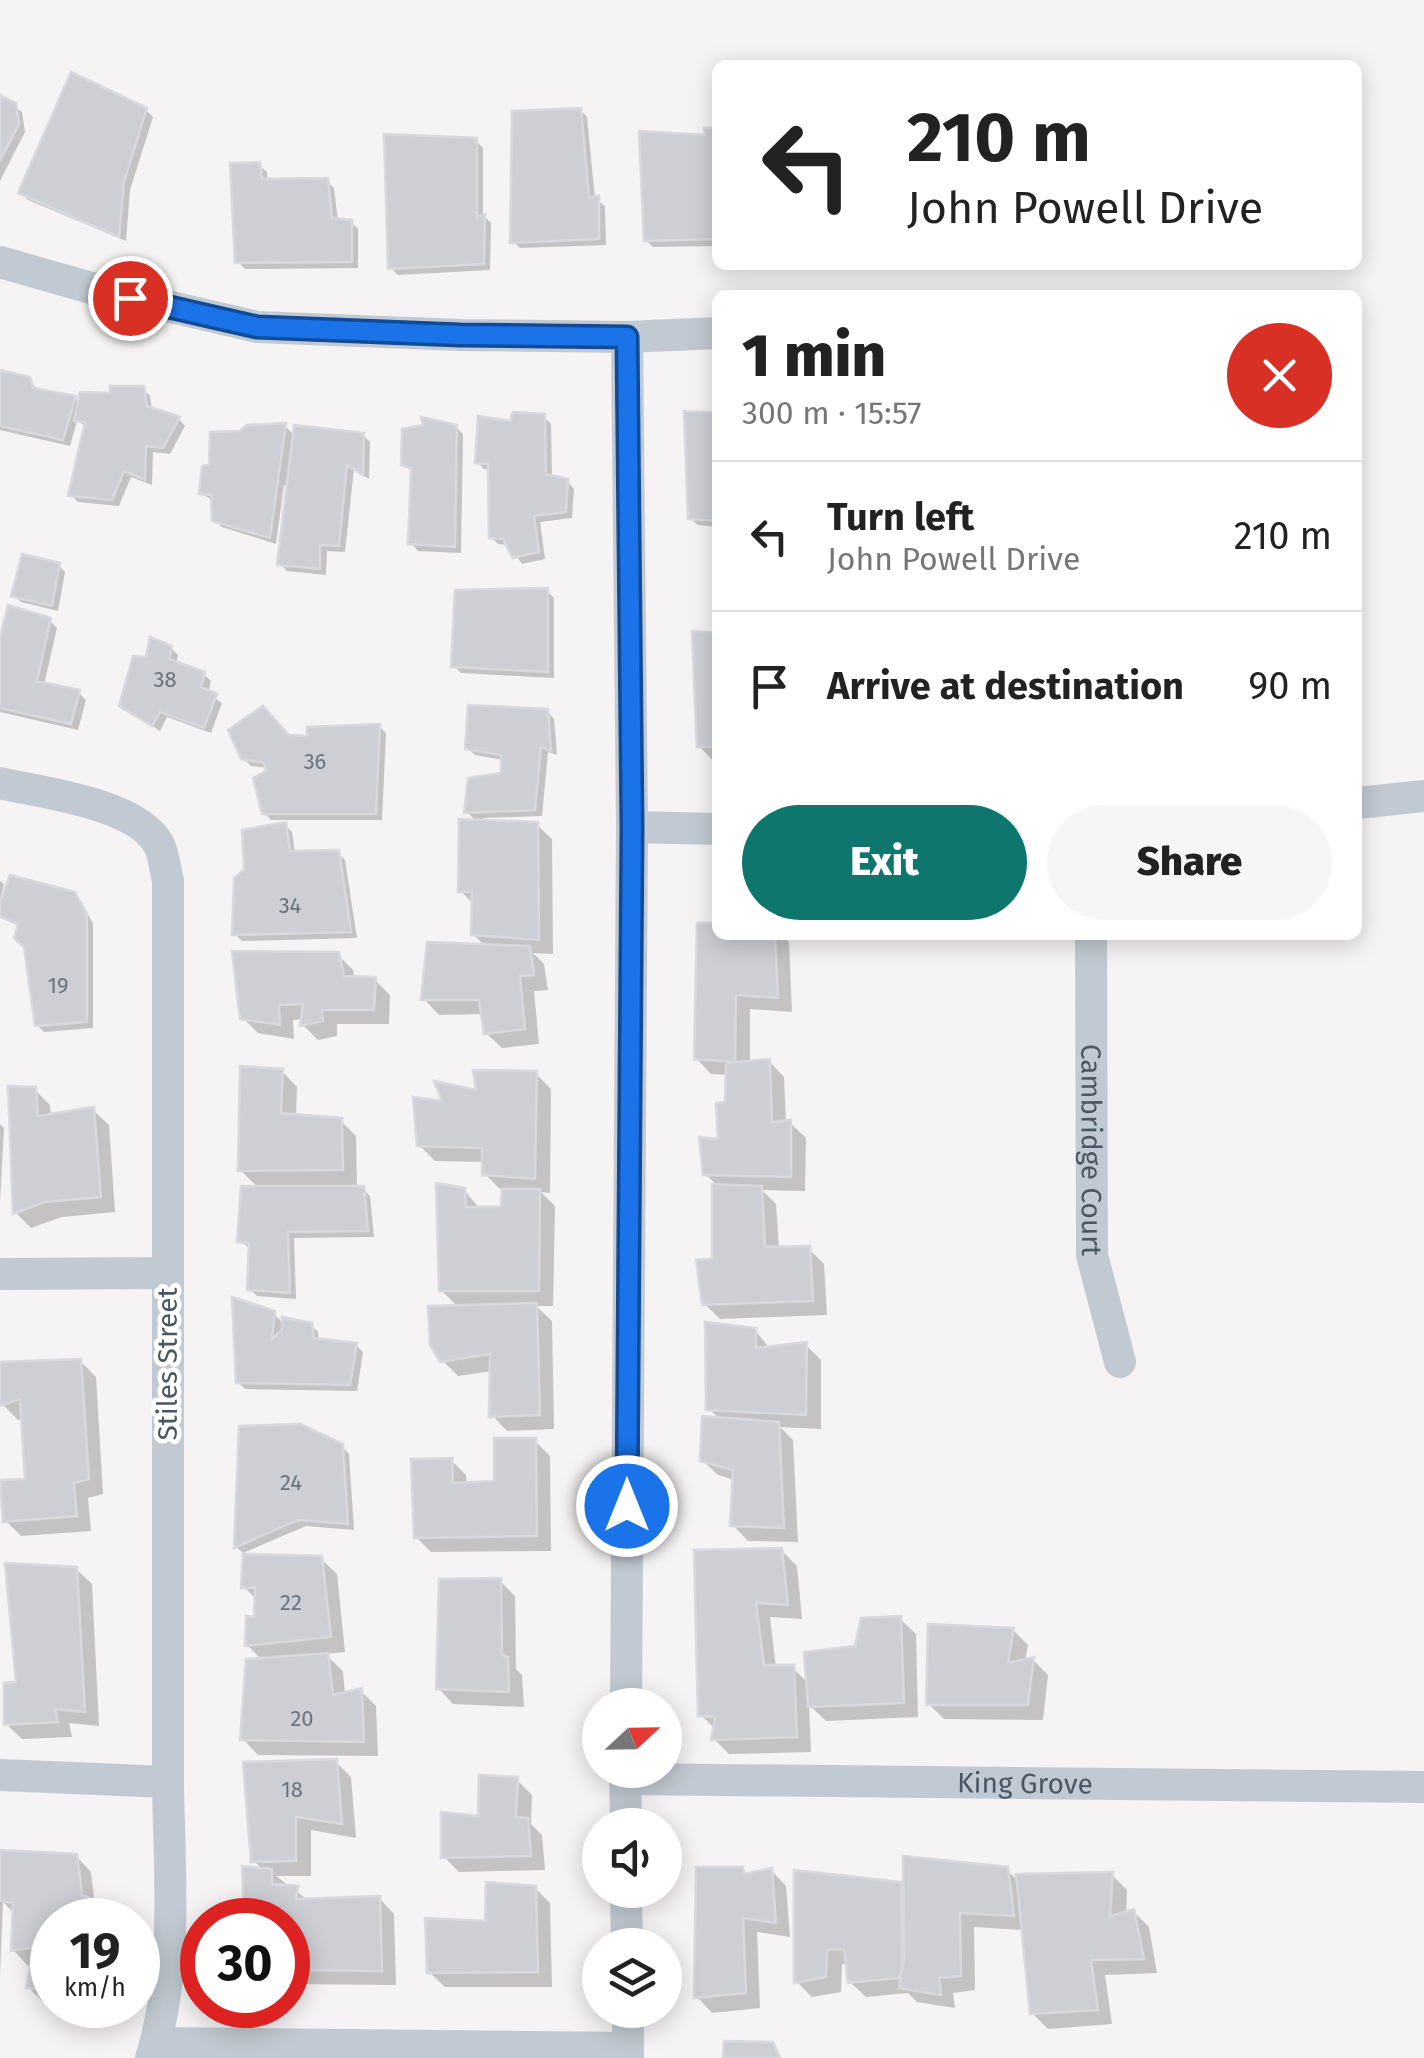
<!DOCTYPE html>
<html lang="en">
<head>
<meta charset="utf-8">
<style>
  :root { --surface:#fff; --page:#f6f6f6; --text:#222; --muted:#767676; --line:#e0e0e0; --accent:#0f766e }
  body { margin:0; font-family:"Fira Sans",sans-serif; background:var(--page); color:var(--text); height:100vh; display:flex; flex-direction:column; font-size:38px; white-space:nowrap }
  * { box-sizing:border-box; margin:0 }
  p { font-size:32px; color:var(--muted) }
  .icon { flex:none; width:55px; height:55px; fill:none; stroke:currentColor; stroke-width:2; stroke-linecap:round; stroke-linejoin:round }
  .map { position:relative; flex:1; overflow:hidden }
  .drawer { position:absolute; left:712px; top:290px; width:650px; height:650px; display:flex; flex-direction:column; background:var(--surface); border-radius:15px; box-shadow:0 5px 25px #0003 }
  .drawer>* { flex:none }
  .guide { position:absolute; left:712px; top:60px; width:650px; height:210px; border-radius:15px; box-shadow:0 5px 25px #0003; background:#fff; color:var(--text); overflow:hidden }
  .needle { width:65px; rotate:68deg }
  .controls { position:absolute; left:582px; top:1688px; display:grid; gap:20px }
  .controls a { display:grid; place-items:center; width:100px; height:100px; border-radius:50%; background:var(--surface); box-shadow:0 5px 25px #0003; font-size:50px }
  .speed { position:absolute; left:30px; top:1898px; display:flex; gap:20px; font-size:50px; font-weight:700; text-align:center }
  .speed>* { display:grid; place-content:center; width:130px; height:130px; border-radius:50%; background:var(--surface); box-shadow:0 5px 25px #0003; line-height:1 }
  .speed small { font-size:25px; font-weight:400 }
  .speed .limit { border:15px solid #d22; background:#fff; color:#111 }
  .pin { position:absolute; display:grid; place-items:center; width:85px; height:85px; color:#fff; margin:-42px; border:5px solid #fff; border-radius:50%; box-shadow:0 2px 10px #0007 }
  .me { position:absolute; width:110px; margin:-55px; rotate:0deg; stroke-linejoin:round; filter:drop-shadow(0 0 8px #0008) }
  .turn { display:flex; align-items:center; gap:35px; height:210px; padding:0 30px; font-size:45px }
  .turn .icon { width:130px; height:130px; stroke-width:2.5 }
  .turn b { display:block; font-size:70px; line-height:85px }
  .round { display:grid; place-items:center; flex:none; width:105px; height:105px; border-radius:52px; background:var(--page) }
  .summary { display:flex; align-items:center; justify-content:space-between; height:170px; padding:0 30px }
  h1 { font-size:60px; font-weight:800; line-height:75px }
  .cta { display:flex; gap:20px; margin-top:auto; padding:20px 30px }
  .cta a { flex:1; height:115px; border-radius:60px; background:var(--accent); color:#fff; font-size:40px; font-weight:800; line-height:115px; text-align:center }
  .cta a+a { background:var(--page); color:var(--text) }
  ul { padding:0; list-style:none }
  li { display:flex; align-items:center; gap:30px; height:150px; padding:0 30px; border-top:2px solid var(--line) }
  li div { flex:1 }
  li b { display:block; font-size:38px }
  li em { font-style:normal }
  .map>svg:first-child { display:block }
  .shadow { fill:#0003; fill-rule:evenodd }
  .building { fill:#cdcfd5; stroke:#d7d9de; stroke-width:2.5 }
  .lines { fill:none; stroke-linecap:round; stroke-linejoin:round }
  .minor { stroke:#c1cad2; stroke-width:32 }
  .route-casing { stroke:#114b97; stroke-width:25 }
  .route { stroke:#1a73e8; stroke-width:18 }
  .labels { text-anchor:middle; stroke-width:9; stroke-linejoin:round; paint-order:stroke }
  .number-label { font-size:22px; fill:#6b747e }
  .street-label { font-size:28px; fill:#4a5661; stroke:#fff }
</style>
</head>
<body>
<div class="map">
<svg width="1424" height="2058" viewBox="0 0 1424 2058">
  <rect width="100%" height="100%" fill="#f5f3f3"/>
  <path class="shadow" d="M0,98L22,112L25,132L0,181Z
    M146,110L153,117L130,190L126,241L28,200L21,193Z
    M580,110L587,117L595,199L605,206L606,245L520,248L513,242Z
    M718,129V246L653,247L646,240L708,137Z
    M476,141L483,148V215L491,223L490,270L398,275L391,268Z
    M259,165L267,172L268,181H327L334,188L338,221L351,222L358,229V268L245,269L238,262Z
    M0,373L29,379L38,391L75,398L80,404L143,389L150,396L152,410L179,419L185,426L170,454L153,452L152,485L131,477L119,506L78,502L71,495L87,427L77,421L70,446L0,430Z
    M718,415V527L698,525L690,518Z
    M544,417L551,424L552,478L567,481L574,489L572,518L540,522L545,559L522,564L509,545L498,544L491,537V470L484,469L477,462L512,424Z
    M285,426L295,436L363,435L370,442L369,479L354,469L345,552L327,551L326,575L287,571L280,564L289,486L284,485L276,544L222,527L215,520L214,501L202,494Z
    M456,427L463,434L461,553L418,551L411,543V471L404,464Z
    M58,565L65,572L58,611L21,602L14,595Z
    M547,591L554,598V678L461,673L454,666Z
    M50,621L57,628L44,685L79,693L86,700L78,730L0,712V648Z
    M718,635V761L714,762L699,746Z
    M171,648L178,655L176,664L204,674L211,681L208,693L222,703L211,733L167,717L160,731L129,712L148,660Z
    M547,711L554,719L557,755L548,752L542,816L483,818V822L536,824L552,839L553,954L533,953L544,964L548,990L534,991L539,1044L502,1048L486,1033L484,1014L439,1015L424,999L486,947L473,934L474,905L461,891L477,822L467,812L503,775V760L475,755L467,748Z
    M379,726L386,733L382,820H271L264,812L268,768L251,766L243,758L289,737L309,739Z
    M285,825L292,832L295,853H338L345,860L357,938L242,941L235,934L247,872Z
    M0,881L4,884L1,896L5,897L74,894L82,902L93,924V1028L44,1032L37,1025L27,947L20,927L0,916Z
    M718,935H782L789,942L792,1012L750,1009V1063L769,1061L784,1077L786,1123H790L806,1138L805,1191L762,1190L776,1204L779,1249H809L824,1264L827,1315L720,1319L705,1304L715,1262L718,1186L705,1174L720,1141L727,1105L728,1075L711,1074L696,1058Z
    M338,955L353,970L355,979L375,980L390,995L389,1024H337V1036L318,1040L303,1025V1019L293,1020L294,1039L258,1033L242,1017Z
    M282,1071L297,1087L296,1117L341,1121L356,1136L357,1189H363L370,1196L374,1237L294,1238L296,1299L257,1296L250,1289L251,1249L240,1241L259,1188L240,1170Z
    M536,1074L551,1089L550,1193L541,1192L555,1206L553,1306H536L552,1321L554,1429L507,1431L492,1415V1371L458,1376L442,1360L458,1307L441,1290L464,1190L480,1209H503L505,1190L500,1189L485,1174V1162L435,1161L419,1145L445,1103Z
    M35,1090L50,1105L51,1116L93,1110L109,1125L115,1212L62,1217L31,1228L16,1213Z
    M0,1124L4,1128L0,1202Z
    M273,1313L284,1324L311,1325L318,1332L319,1341L356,1345L363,1352L357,1391L245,1389L238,1382Z
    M755,1330L770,1349L806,1345L821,1360V1429L780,1427L793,1440L798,1542L748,1541L733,1525L735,1480L718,1475L702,1460L721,1420L709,1409Z
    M80,1361L96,1377L103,1494L88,1498L91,1531L21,1536L6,1521L28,1481L23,1418L18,1420L3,1405Z
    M535,1441L550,1456L551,1551L431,1552L416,1537L451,1460L466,1475L467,1485L497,1483Z
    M342,1446L349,1454L354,1530L306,1526L243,1553L236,1547Z
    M781,1550L797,1566L802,1619L770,1617L776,1668H793L808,1683L900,1619L916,1634L918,1717L826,1721L809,1705L811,1752L729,1754L714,1739L715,1729L701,1715Z
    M321,1559L337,1574L345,1652L325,1654L343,1671L345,1695L361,1691L376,1706L378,1756L258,1755L243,1739L262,1660L247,1645L256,1620L257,1600L244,1587Z
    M76,1569L92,1584L99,1726L69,1723L72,1737L22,1739L6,1724L19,1685Z
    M499,1580L515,1596L516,1669L522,1675L524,1707L453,1704L438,1688Z
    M1013,1630L1028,1645L1025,1662L1033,1660L1048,1675L1043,1720L944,1719L929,1704Z
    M336,1762L351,1777L356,1838L311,1830V1876H276L309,1901L379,1898L394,1914L396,1985L288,1984V1920H246L263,1870L254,1861Z
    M517,1780L532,1795L531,1824L542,1835L545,1870L459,1872L443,1856Z
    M0,1853L76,1856L91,1872L95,1906L105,1915V1920H52V2004L44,2003L29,1988L33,1965L28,1966L13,1950L15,1914L3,1902L0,1976Z
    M742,1870L748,1875L771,1870L786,1886L790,1937L757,1932L760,2008L712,2013L697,1997Z
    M1007,1870L1020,1883L1112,1875L1127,1890L1126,1914L1134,1912L1149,1927L1157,1973L1105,1975L1112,2024L1048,2029L1032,2013L1024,1930L974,1927L975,1990L953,1993L955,2008L917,2002L908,1993L866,1997L850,1982L848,1964H842L841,1992L812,1997L797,1982V1873L906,1885ZM898,1937H901L906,1959L901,1977Z
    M535,1888L550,1903L552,1987H445L429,1972Z
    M59,2005H91V2010Z"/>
  <path class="building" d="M71,72L147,108L124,182L119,237L18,193Z
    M0,95L16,103L19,124L0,161Z
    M581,108L589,197L599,196V239L510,243L512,111Z
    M718,127V239L644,241L639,131L705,135L704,128Z
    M384,134L477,138V217L485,214L484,264L388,269Z
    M260,162L262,179L328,178L332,218L352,220V262L235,263L230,163Z
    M0,370L30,377L33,388L76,396L63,440L0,426Z
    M110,386H144L147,406L180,417L163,448L146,446L145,480L124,471L112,500L68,496L85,422L74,421L80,392L110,393Z
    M684,411L718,413V521L688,519Z
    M513,412L545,414L546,474L568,479L566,512L534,516L539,552L513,558L503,539L489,538L488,464L475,463L478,416L510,421Z
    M421,417L457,425L455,547L408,544L411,468L401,465L402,429L423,425Z
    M286,423L270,538L212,521L211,495L199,494L202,466L209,464L210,432L240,431L247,425Z
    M294,425L364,433L363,475L347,465L339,546L320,545V569L277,565Z
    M22,554L60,563L52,606L11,596Z
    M548,588V672L451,667L455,590Z
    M8,605L51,618L37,681L80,690L71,724L0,708V637Z
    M692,631L718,633V747H697Z
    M150,637L172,646L169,659L205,672L201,687L217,694L204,728L160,712L152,726L119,706L133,656L146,657Z
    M468,705L548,709L551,751L541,747L535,810L464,813L468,778L501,773V755L465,749Z
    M263,706L289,735L307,736V727L380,724L376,814H262L253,778L266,771L264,763L241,759L228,730Z
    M459,819L538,822L539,940L471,935L472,892H458Z
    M286,822L290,851L339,850L351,932L232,935L234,878L244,870L242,830Z
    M10,875L75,892L87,915V1022L35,1026L24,947L14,938L18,924L0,917V902Z
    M697,923H718V935H775L778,998L736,995L735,1062L694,1059Z
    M427,942L530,946L534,975L520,976L525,1029L484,1034L479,1000H421Z
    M232,951L339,952L344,976L376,977L374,1010H322L323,1021L300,1026L303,1004L279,1005L280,1025L240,1019Z
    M770,1059L772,1122L791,1120V1177L703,1175L699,1137L718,1139L716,1103L725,1102L726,1063Z
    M240,1066L283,1069L281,1113L342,1118L343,1170L238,1171Z
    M473,1070L537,1071L535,1179L482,1175V1148L417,1146L413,1097L442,1101L434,1081L476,1090Z
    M8,1086L36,1087L38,1116L94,1107L101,1197L45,1202L13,1214Z
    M436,1183L465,1188L466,1207H501L502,1189H540L539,1291H439Z
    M712,1184L762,1186L765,1247L810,1246L813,1301L702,1305L696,1260L712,1259Z
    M241,1186H364L368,1231L288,1232L290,1293L247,1290L249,1243L237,1242Z
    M232,1297L275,1311L272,1339L282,1330V1317L312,1323L314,1338L357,1343L350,1385L236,1383Z
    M537,1303L540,1415L489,1417L490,1354L440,1362L430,1345L428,1306Z
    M705,1322L756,1328V1348L807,1342L806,1415L706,1410Z
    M81,1359L89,1479L74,1483L77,1516L3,1522L0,1480L25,1479L20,1399L0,1406V1362Z
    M702,1416L779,1422L784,1528L730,1526L733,1470L700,1461Z
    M300,1424L343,1444L348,1524L298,1520L234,1548L239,1426Z
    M494,1438H536L537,1536L414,1538L411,1459L452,1458L453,1483L494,1481Z
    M782,1548L788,1605L756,1603L764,1665H794L797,1737L711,1740L715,1717L698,1716L694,1550Z
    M243,1554L322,1556L331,1637L245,1646L246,1616L254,1617L255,1588H241Z
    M5,1563L77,1567L85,1712L55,1709L58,1722L4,1725V1683L16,1682Z
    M501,1578L502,1655L508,1657L509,1692L436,1689L439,1579Z
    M901,1616L904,1703L808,1707L804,1652L855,1646L861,1618Z
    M928,1624L1014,1628L1008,1663L1034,1657L1028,1705H926Z
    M328,1653L333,1695L362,1688L364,1742L240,1740L246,1659Z
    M337,1759L342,1824L296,1817V1861L251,1862L243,1762Z
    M479,1775L518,1777L516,1817L528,1818L531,1856L441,1858V1812L478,1816Z
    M0,1850L77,1854L82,1895L90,1898V1920H52V1992L26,1988L34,1947L11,1951L13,1903L0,1901Z
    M903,1856L1008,1867L1014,1916L960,1913L961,1976L939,1978L941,1995L899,1988L904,1959Z
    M242,1866L272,1869V1884L298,1886L296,1899L380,1896L382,1971L288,1970V1920H244Z
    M696,1867H743L744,1874L772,1868L776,1923L743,1918L746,1993L694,1998Z
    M794,1870L901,1882L902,1970L898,1978L848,1983L844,1949L827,1950L826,1977L794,1983Z
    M1113,1872L1110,1916L1134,1909L1144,1959L1091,1960L1098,2010L1030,2014L1016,1874Z
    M486,1882L536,1886L538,1972L427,1973L425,1918L485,1921Z
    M724,2041L773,2042L780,2058H723Z"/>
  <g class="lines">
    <g class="minor">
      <path d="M0,262L98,290L257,327L460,335L627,337L718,333"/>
      <path d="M0,783C43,793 134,803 158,843C164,853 165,869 168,881V1782C169,1873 179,1969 151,2058"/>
      <path d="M1358,803L1424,796"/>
      <path d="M632,827L718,829"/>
      <path id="s1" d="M1091,935L1092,1255L1120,1362"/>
      <path d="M0,1274L167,1273"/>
      <path d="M626,1705L632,827L627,337"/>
      <path d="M625,1770L626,1825"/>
      <path d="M0,1775L168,1782"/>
      <path id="s2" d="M625,1779L1424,1787"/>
      <path d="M626,1890L627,1945"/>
      <path d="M628,2010V2058"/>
      <path d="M156,2043L628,2048"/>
    </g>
  </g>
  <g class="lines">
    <g class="route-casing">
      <path id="route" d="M130,298L257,327L460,335L627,337L632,827L627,1506"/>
    </g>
    <use href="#route" class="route"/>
  </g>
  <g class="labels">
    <g class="number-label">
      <text x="165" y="687">38</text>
      <text x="315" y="769">36</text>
      <text x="290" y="913">34</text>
      <text x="58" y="993">19</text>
      <text x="291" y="1490">24</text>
      <text x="291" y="1610">22</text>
      <text x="302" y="1726">20</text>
      <text x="292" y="1797">18</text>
    </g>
    <g class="street-label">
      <text dy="10" stroke="none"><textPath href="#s1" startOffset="215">Cambridge Court</textPath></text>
      <text transform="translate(167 1364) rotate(-90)" y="10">Stiles Street</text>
      <text dy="10" stroke="none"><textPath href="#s2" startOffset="400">King Grove</textPath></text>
    </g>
  </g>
</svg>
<div class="controls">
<a><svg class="needle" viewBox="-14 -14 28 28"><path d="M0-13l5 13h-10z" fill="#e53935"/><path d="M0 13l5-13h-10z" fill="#767676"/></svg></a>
<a><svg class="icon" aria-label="sound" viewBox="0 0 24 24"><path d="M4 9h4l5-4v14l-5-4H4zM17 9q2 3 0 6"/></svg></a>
<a><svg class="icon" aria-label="layers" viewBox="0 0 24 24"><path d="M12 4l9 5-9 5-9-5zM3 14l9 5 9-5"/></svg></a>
</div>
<div class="speed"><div>19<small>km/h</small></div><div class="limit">30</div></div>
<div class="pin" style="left:130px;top:298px;background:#d93025"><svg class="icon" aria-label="arrive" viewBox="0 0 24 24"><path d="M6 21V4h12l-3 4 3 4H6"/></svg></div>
<svg class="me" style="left:627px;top:1506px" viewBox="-20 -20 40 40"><circle r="17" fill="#1a73e8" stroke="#fff" stroke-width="3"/><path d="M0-11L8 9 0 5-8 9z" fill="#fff"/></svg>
<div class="guide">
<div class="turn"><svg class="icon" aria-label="left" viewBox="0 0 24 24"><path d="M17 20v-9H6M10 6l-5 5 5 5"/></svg><div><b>210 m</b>John Powell Drive</div></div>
</div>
<section class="drawer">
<div class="summary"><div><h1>1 min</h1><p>300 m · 15:57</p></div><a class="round" style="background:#d93025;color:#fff"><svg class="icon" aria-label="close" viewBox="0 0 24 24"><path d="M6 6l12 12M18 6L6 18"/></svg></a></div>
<ul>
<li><svg class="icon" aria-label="left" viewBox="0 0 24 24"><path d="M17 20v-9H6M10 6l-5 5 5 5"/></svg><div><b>Turn left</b><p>John Powell Drive</p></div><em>210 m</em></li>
<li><svg class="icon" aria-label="arrive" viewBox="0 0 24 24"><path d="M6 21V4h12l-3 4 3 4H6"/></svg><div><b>Arrive at destination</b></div><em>90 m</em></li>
</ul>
<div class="cta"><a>Exit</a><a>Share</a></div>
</section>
</div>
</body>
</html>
